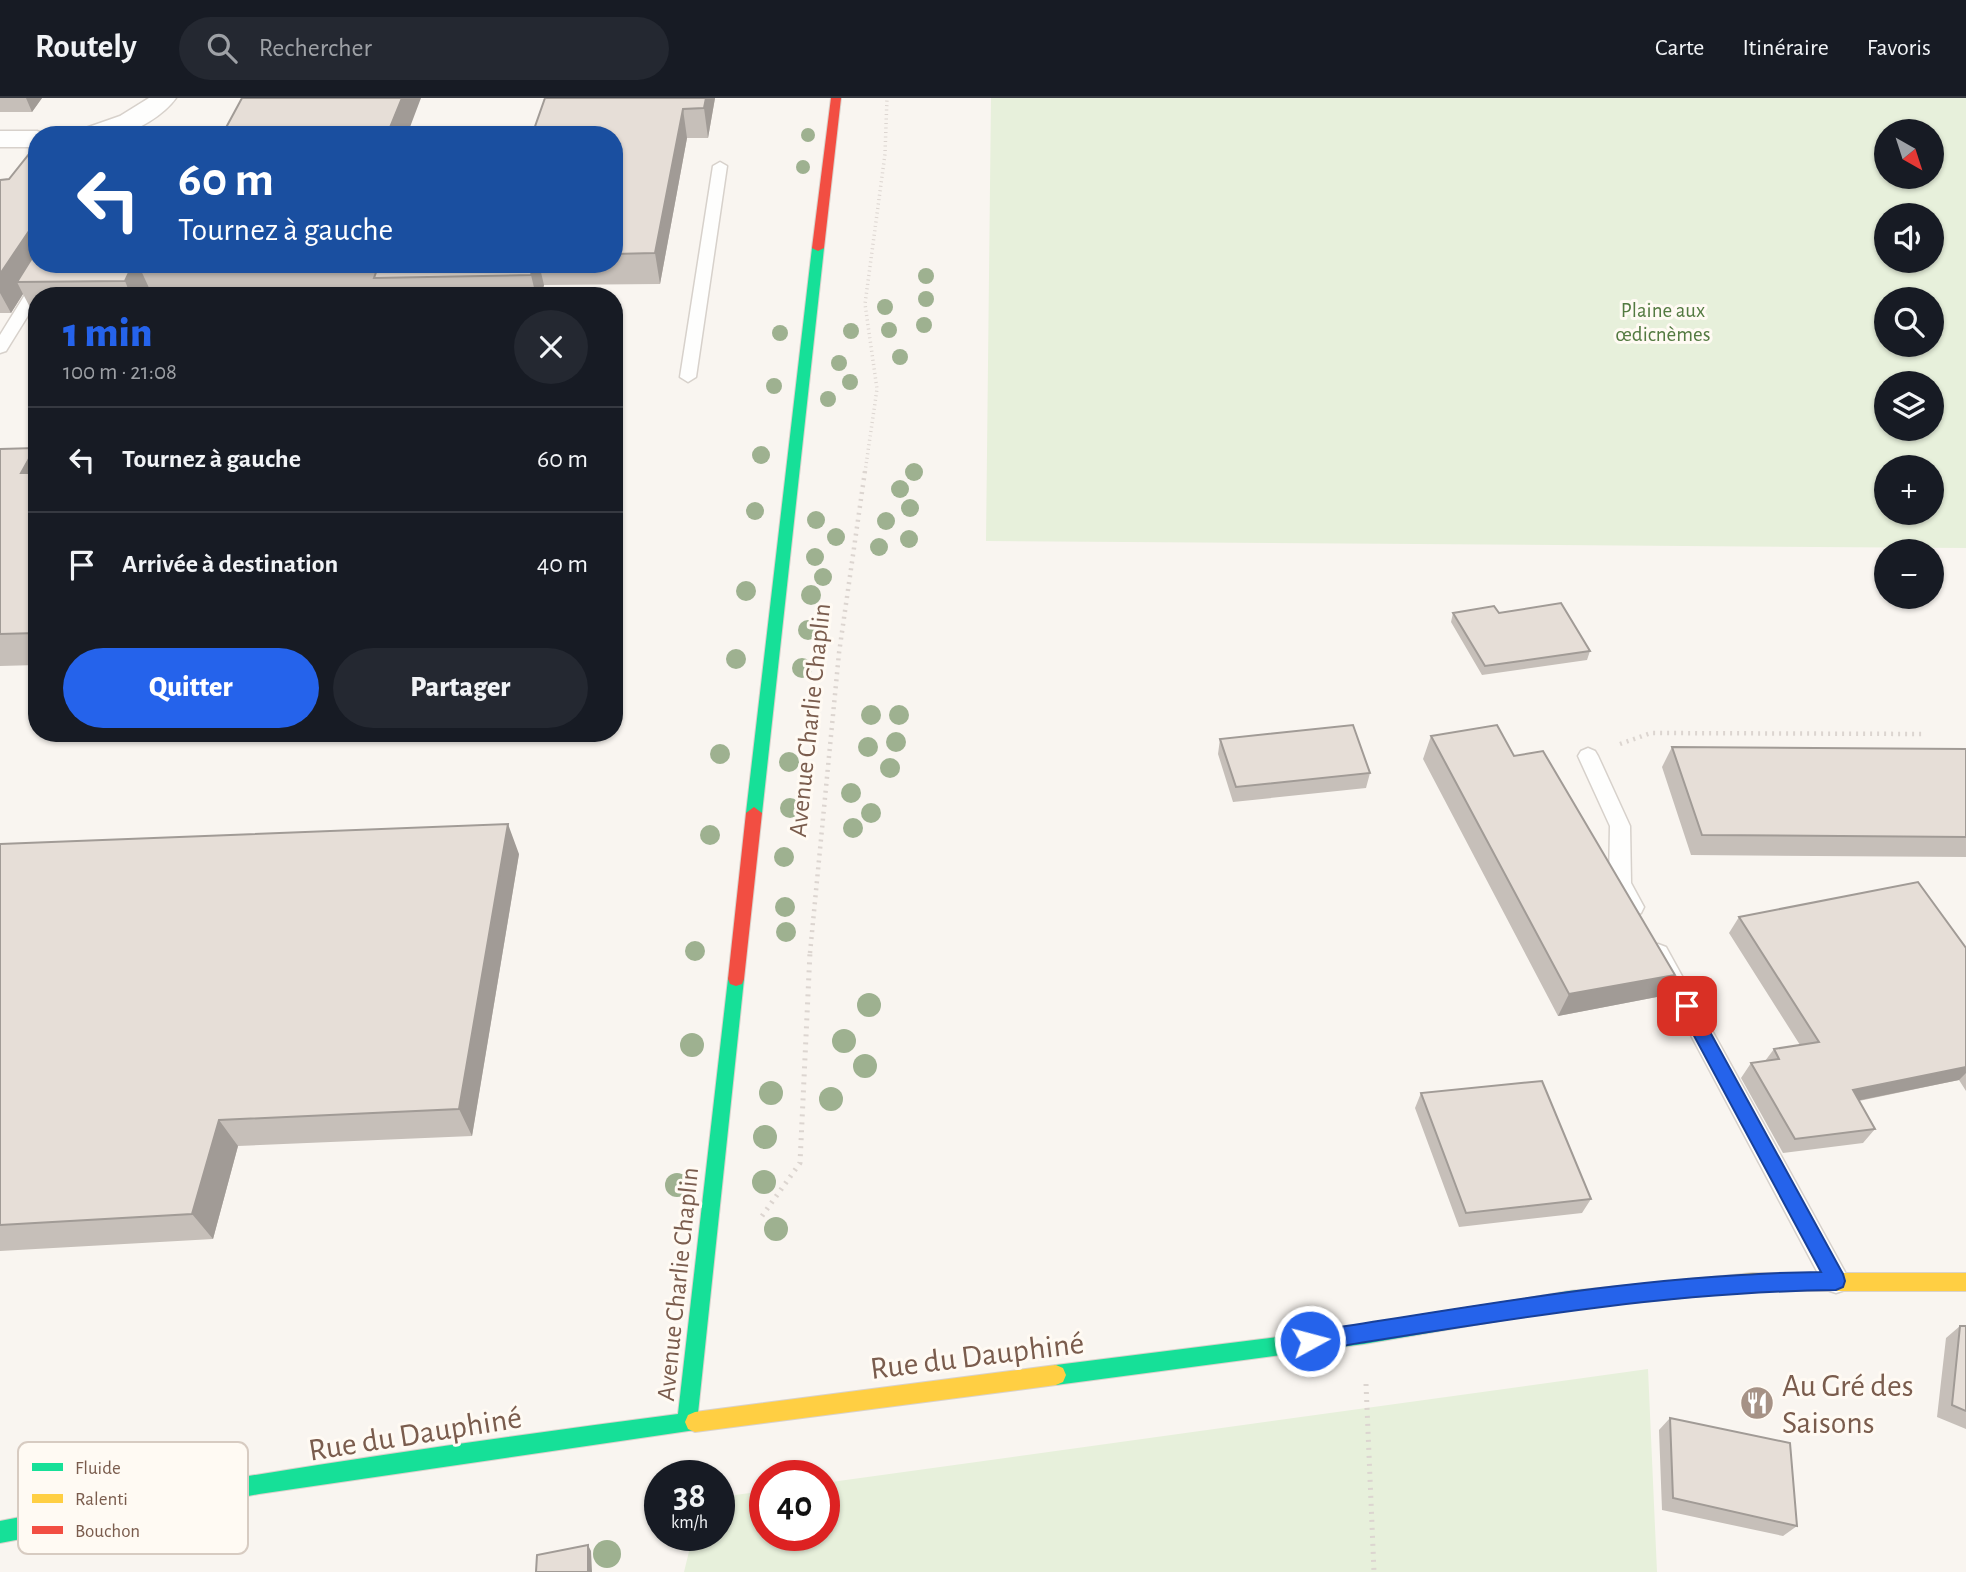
<!DOCTYPE html>
<html lang="fr">
<head>
<meta charset="utf-8">
<style>
  :root { --surface:#171b24; --page:#242831; --text:#f1f3f6; --muted:#9ea1a6; --line:#363941; --accent:#2563eb }
  body { margin:0; font-family:"Alegreya Sans",sans-serif; background:var(--page); color:var(--text); height:100vh; display:flex; flex-direction:column; font-size:26px; white-space:nowrap }
  * { box-sizing:border-box; margin:0 }
  p { font-size:23px; color:var(--muted) }
  .icon { flex:none; width:38px; height:38px; fill:none; stroke:currentColor; stroke-width:2; stroke-linecap:round; stroke-linejoin:round }
  .map { position:relative; flex:1; overflow:hidden }
  .panel { position:absolute; left:28px; top:189px; width:595px; height:455px; display:flex; flex-direction:column; background:var(--surface); border-radius:28px; box-shadow:0 2px 5px #0004 }
  .panel>* { flex:none }
  .top-card { position:absolute; left:28px; top:28px; width:595px; height:147px; border-radius:28px; box-shadow:0 2px 5px #0004; background:#1a4fa0; color:#fff; overflow:hidden }
  .needle { width:46px; rotate:141deg }
  .fabs { position:absolute; left:1874px; top:21px; display:grid; gap:14px }
  .fabs a { display:grid; place-items:center; width:70px; height:70px; border-radius:50%; background:var(--surface); box-shadow:0 2px 5px #0004; font-size:35px }
  .speed { position:absolute; left:644px; top:1362px; display:flex; gap:14px; font-size:35px; font-weight:700; text-align:center }
  .speed>* { display:grid; place-content:center; width:91px; height:91px; border-radius:50%; background:var(--surface); box-shadow:0 2px 5px #0004; line-height:1 }
  .speed small { font-size:18px; font-weight:400 }
  .speed .limit { border:10px solid #d22; background:#fff; color:#111 }
  .pin { position:absolute; display:grid; place-items:center; width:60px; height:60px; color:#fff; margin:-30px; border-radius:14px; box-shadow:0 4px 10px #0006 }
  .me { position:absolute; width:77px; margin:-38px; rotate:83deg; stroke-linejoin:round; filter:drop-shadow(0 0 5px #0008) }
  .turn { display:flex; align-items:center; gap:24px; height:147px; padding:0 35px; font-size:32px }
  .turn .icon { width:91px; height:91px; stroke-width:2.5 }
  .turn b { display:block; font-size:49px; line-height:60px }
  .round { display:grid; place-items:center; flex:none; width:74px; height:74px; border-radius:37px; background:var(--page) }
  .head { display:flex; align-items:center; justify-content:space-between; height:119px; padding:0 35px }
  h1 { font-size:42px; font-weight:800; line-height:52px; color:var(--accent) }
  .action { display:flex; gap:14px; margin-top:auto; padding:14px 35px }
  .action a { flex:1; height:80px; border-radius:42px; background:var(--accent); color:#fff; font-size:28px; font-weight:800; line-height:80px; text-align:center }
  .action a+a { background:var(--page); color:var(--text) }
  ul { padding:0; list-style:none }
  li { display:flex; align-items:center; gap:21px; height:105px; padding:0 35px; border-top:2px solid var(--line) }
  li div { flex:1 }
  li b { display:block; font-size:26px }
  li em { font-style:normal }
  header { display:flex; align-items:center; gap:42px; box-sizing:border-box; height:98px; padding:0 35px; background:var(--surface); border-bottom:2px solid var(--line) }
  header strong { font-size:33px }
  nav { display:flex; gap:38px; margin-inline-start:auto; font-size:24px }
  .search { width:490px; height:63px; background:var(--page); display:flex; align-items:center; gap:18px; box-sizing:border-box; padding:0 24px; border-radius:38px; color:var(--muted); font-size:26px }
  .map>svg:first-child { display:block }
  .green { fill:#e7f0db; fill-rule:evenodd }
  .lines { fill:none; stroke-linecap:round; stroke-linejoin:round }
  .lane-casing { stroke:#d7d1cb; stroke-width:3 }
  .street-casing { stroke:#d7d1cb; stroke-width:3 }
  .fast-casing { stroke:#d9d2cb; stroke-width:2 }
  .slow-casing { stroke:#d9d2cb; stroke-width:2 }
  .jam-casing { stroke:#d9d2cb; stroke-width:2 }
  .path-far2 { stroke:#dcd5d0; stroke-width:3.5; stroke-dasharray:1 3.5; stroke-linecap:butt }
  .path-far1 { stroke:#dcd5d0; stroke-width:4.5; stroke-dasharray:2 5; stroke-linecap:butt }
  .path { stroke:#dcd5d0; stroke-width:5; stroke-dasharray:2 6; stroke-linecap:butt }
  .lane { fill:#fefefd; fill-rule:evenodd }
  .street { fill:#fefefd; fill-rule:evenodd }
  .fast { fill:#16e098; fill-rule:evenodd }
  .slow { fill:#ffcf43; fill-rule:evenodd }
  .jam { fill:#f24e42; fill-rule:evenodd }
  .tree { fill:#9eb190 }
  .wall { fill:#c6bfb9 }
  .shaded-wall { fill:#a19b96 }
  .building { fill:#e6ded7; stroke:#a19b96; stroke-width:2 }
  .route { fill:#2563eb; stroke:#184099; stroke-width:2 }
  .labels { text-anchor:middle; stroke-width:6; stroke-linejoin:round; paint-order:stroke }
  .far-park-label { font-size:21px; fill:#537a41; stroke:#fffaf3 }
  .street-label { font-size:26px; fill:#7a5c4d; stroke:#fffaf3 }
  .near-street-label { font-size:32px; fill:#7a5c4d; stroke:#fffaf3 }
  .near-poi-label { font-size:32px; fill:#7a5c4d; stroke:#fffaf3; text-anchor:start }
  .key { fill:#fffaf3; stroke:#d7cbc1; stroke-width:2 }
  .key-label { font-size:19px; fill:#7a5c4d }
</style>
</head>
<body>
<header>
<strong>Routely</strong>
<div class="search"><svg class="icon" aria-label="search" viewBox="0 0 24 24"><circle cx="10" cy="10" r="6"/><path d="M15 15l6 6"/></svg>Rechercher</div>
<nav><a>Carte</a><a>Itinéraire</a><a>Favoris</a></nav>
</header>
<div class="map">
<svg width="1966" height="1474" viewBox="0 0 1966 1474">
  <rect width="100%" height="100%" fill="#f9f5f0"/>
  <path class="green" d="M991,0H1966V450L986,443ZM1886,33H1932V79H1886ZM1886,117H1932V163H1886ZM1886,201H1932V247H1886ZM1886,285H1932V331H1886ZM1886,369H1932V415H1886Z
    M1648,1271L1657,1474H684L693,1437H719V1399L765,1393V1437H824V1385Z"/>
  <g class="lines">
    <g class="lane-casing">
      <path id="lane" d="M720,64L727,68L696,279L688,284L680,279L713,68Z
        M44,166H59L40,198H37V203L6,253L0,255V237Z
        M1588,650L1595,653L1598,658L1630,728L1631,785L1644,809L1641,815L1633,818L1625,815L1609,786L1610,728L1578,658L1581,653Z
        M1658,846L1666,849L1845,1174L1849,1183L1845,1192L1836,1195L1827,1192L1647,855L1650,849Z"/>
    </g>
    <g class="street-casing">
      <path id="street" d="M149,0H176C164,17 136,34 116,37C103,38 89,37 77,37L80,32L120,18Z
        M0,33H37L47,37H37V49H0Z"/>
    </g>
    <g class="fast-casing">
      <path id="fast" d="M818,147L824,150L762,715L754,721L746,715L812,150Z
        M736,874L742,876L744,881L698,1315L702,1317L705,1324L702,1331L259,1396L0,1445V1423C224,1378 451,1346 678,1316L728,881L730,876Z
        M1641,1186L1648,1189L1651,1195L1648,1201L1641,1204L1569,1211L1364,1246L1056,1287L1049,1284L1046,1277L1049,1270L1056,1267L1364,1228L1569,1193Z"/>
    </g>
    <g class="slow-casing">
      <path id="slow" d="M1753,1175H1966V1193H1753L1641,1204L1634,1201L1631,1195L1634,1189L1641,1186Z
        M1056,1267L1063,1270L1066,1277L1063,1284L1056,1287L695,1334L688,1331L685,1324L688,1317L695,1314Z"/>
    </g>
    <g class="jam-casing">
      <path id="jam" d="M831,0H841L824,150L818,153L812,150Z
        M754,709L762,715L744,881L742,886L736,888L730,886L728,881L746,715Z"/>
    </g>
    <path class="path-far2" d="M865,374L877,291L865,206L885,56L887,0"/>
    <path class="path-far1" d="M1620,646L1651,635L1926,636
      M810,855L839,555L865,373"/>
    <path class="path" d="M762,1118L800,1065L810,854
      M1366,1286L1374,1474"/>
    <use href="#lane" class="lane"/>
    <use href="#street" class="street"/>
    <use href="#fast" class="fast"/>
    <use href="#slow" class="slow"/>
    <use href="#jam" class="jam"/>
  </g>
  <g class="tree">
    <circle cx="808" cy="37" r="7"/>
    <circle cx="803" cy="69" r="7"/>
    <circle cx="926" cy="178" r="8"/>
    <circle cx="926" cy="201" r="8"/>
    <circle cx="885" cy="209" r="8"/>
    <circle cx="924" cy="227" r="8"/>
    <circle cx="889" cy="232" r="8"/>
    <circle cx="851" cy="233" r="8"/>
    <circle cx="780" cy="235" r="8"/>
    <circle cx="900" cy="259" r="8"/>
    <circle cx="839" cy="265" r="8"/>
    <circle cx="850" cy="284" r="8"/>
    <circle cx="774" cy="288" r="8"/>
    <circle cx="828" cy="301" r="8"/>
    <circle cx="761" cy="357" r="9"/>
    <circle cx="914" cy="374" r="9"/>
    <circle cx="900" cy="391" r="9"/>
    <circle cx="910" cy="410" r="9"/>
    <circle cx="755" cy="413" r="9"/>
    <circle cx="816" cy="422" r="9"/>
    <circle cx="886" cy="423" r="9"/>
    <circle cx="836" cy="439" r="9"/>
    <circle cx="909" cy="441" r="9"/>
    <circle cx="879" cy="449" r="9"/>
    <circle cx="815" cy="459" r="9"/>
    <circle cx="823" cy="479" r="9"/>
    <circle cx="746" cy="493" r="10"/>
    <circle cx="811" cy="497" r="10"/>
    <circle cx="808" cy="532" r="10"/>
    <circle cx="736" cy="561" r="10"/>
    <circle cx="802" cy="570" r="10"/>
    <circle cx="871" cy="617" r="10"/>
    <circle cx="899" cy="617" r="10"/>
    <circle cx="896" cy="644" r="10"/>
    <circle cx="868" cy="649" r="10"/>
    <circle cx="720" cy="656" r="10"/>
    <circle cx="789" cy="664" r="10"/>
    <circle cx="890" cy="670" r="10"/>
    <circle cx="851" cy="695" r="10"/>
    <circle cx="790" cy="710" r="10"/>
    <circle cx="871" cy="715" r="10"/>
    <circle cx="853" cy="730" r="10"/>
    <circle cx="710" cy="737" r="10"/>
    <circle cx="784" cy="759" r="10"/>
    <circle cx="785" cy="809" r="10"/>
    <circle cx="786" cy="834" r="10"/>
    <circle cx="695" cy="853" r="10"/>
    <circle cx="869" cy="907" r="12"/>
    <circle cx="844" cy="943" r="12"/>
    <circle cx="692" cy="947" r="12"/>
    <circle cx="865" cy="968" r="12"/>
    <circle cx="771" cy="995" r="12"/>
    <circle cx="831" cy="1001" r="12"/>
    <circle cx="765" cy="1039" r="12"/>
    <circle cx="764" cy="1084" r="12"/>
    <circle cx="677" cy="1087" r="12"/>
    <circle cx="776" cy="1131" r="12"/>
    <circle cx="607" cy="1456" r="14"/>
  </g>
  <path class="wall" d="M0,0H42L32,14H0Z
    M545,0H715L708,40H687L660,186L544,187L541,198H380L377,189L150,192L147,198H37V215H33L23,196L11,215H0V82L9,81L37,51V166H614V37Z
    M0,351L37,354V567L0,568Z
    M1453,515H1499L1590,553L1587,562L1482,577L1451,524Z
    M1431,638L1514,658L1662,898L1558,918L1423,661Z
    M1220,641L1370,675L1366,690L1233,704L1218,656Z
    M1672,649L1966,651V759L1691,757L1662,669Z
    M0,746L519,756L472,1038L238,1048L213,1141L0,1153Z
    M1739,819L1966,850V993L1959,982L1859,1003L1875,1031L1863,1045L1783,1055L1741,980L1751,965L1765,963L1774,951L1800,947L1729,835Z
    M1421,995L1591,1101L1582,1115L1459,1129L1415,1010Z
    M1960,1228H1966V1331L1937,1319L1946,1240Z
    M1670,1320L1797,1428L1783,1438L1662,1412L1659,1332Z"/>
  <path class="shaded-wall" d="M26,0H42L32,14Z
    M402,0H421L407,37H387Z
    M706,0H715L708,40L704,10Z
    M683,11L687,40L660,186L655,155Z
    M29,133L37,149V166L17,184L23,196L11,215L0,195V176Z
    M133,166H138L150,192L147,198H131L125,183Z
    M534,166H539L544,187L541,198H536L531,177Z
    M35,350L37,354V403L21,375Z
    M614,376L620,400L614,428Z
    M508,726L519,756L472,1038L459,1011Z
    M1675,877L1662,898L1558,918L1569,896Z
    M1966,969V975L1959,982L1841,1006L1853,992Z
    M219,1022L238,1048L213,1141L192,1116Z
    M588,1447L591,1453L592,1474H588Z"/>
  <path class="building" d="M242,0H402L387,37H222Z
    M545,0H706L704,10L683,11L655,155L614,156V37H532Z
    M33,51H37V134L29,133L0,176V82L9,81Z
    M37,152V166H133L125,183L17,184Z
    M379,166H534L531,177L374,180Z
    M35,350L21,375H37V535L0,536V351Z
    M1561,505L1590,553L1485,568L1453,515L1494,508L1499,515Z
    M1353,627L1370,675L1236,689L1220,641Z
    M1497,627L1514,658L1543,653L1675,877L1569,896L1431,638Z
    M1672,649L1966,651V739L1702,737Z
    M508,726L459,1011L219,1022L192,1116L0,1127V746Z
    M1918,784L1966,850V969L1853,992L1875,1031L1795,1041L1751,965L1779,961L1774,951L1819,944L1739,819Z
    M1542,983L1591,1101L1466,1115L1421,995Z
    M1960,1228H1966V1313L1952,1307Z
    M1670,1320L1790,1345L1797,1428L1673,1400Z
    M588,1447V1474H536L537,1457Z"/>
  <path class="route" d="M1687,901L1693,903L1843,1176L1845,1183L1843,1189L1836,1192C1658,1194 1485,1225 1310,1253L1303,1250L1300,1243L1303,1237L1310,1234C1480,1207 1649,1176 1821,1174L1678,908L1681,903Z"/>
  <defs>
    <g id="restaurant-disc" transform="scale(1.75)"><circle r="9.5" fill="#a69286" stroke="#fffaf3"/><path d="M-5-6h1v4h1v-4h1v4h1v-4h1v5L-1.5 .5V6h-2V.5L-5-1ZM5-6V6H3V1.5H1.5Q1.5-4 5-6Z" fill="#fff"/></g>
  </defs>
  <g fill-rule="evenodd">
    <use href="#restaurant-disc" x="1757" y="1305"/>
  </g>
  <g class="labels">
    <g class="far-park-label">
      <text x="1663" y="219">Plaine aux<tspan x="1663" dy="24">œdicnèmes</tspan></text>
    </g>
    <g class="street-label">
      <text transform="translate(809 622) rotate(-84)" y="9">Avenue Charlie Chaplin</text>
      <text transform="translate(677 1186) rotate(-84)" y="9">Avenue Charlie Chaplin</text>
    </g>
    <g class="near-street-label">
      <text transform="translate(977 1257) rotate(-7)" y="11">Rue du Dauphiné</text>
      <text transform="translate(415 1335) rotate(-9)" y="11">Rue du Dauphiné</text>
    </g>
    <g class="near-poi-label">
      <text x="1782" y="1298">Au Gré des<tspan x="1782" dy="37">Saisons</tspan></text>
    </g>
  </g>
  <rect x="18" y="1344" width="230" height="112" rx="10" class="key"/>
  <rect x="32" y="1365" width="31" height="8" fill="#16e098"/>
  <rect x="32" y="1396" width="31" height="9" fill="#ffcf43"/>
  <rect x="32" y="1428" width="31" height="8" fill="#f24e42"/>
  <g class="key-label">
    <text x="75" y="1376">Fluide</text>
    <text x="75" y="1407">Ralenti</text>
    <text x="75" y="1439">Bouchon</text>
  </g>
</svg>
<div class="fabs">
<a><svg class="needle" viewBox="-14 -14 28 28"><path d="M0-13l5 13h-10z" fill="#e53935"/><path d="M0 13l5-13h-10z" fill="#9ea1a6"/></svg></a>
<a><svg class="icon" aria-label="sound" viewBox="0 0 24 24"><path d="M4 9h4l5-4v14l-5-4H4zM17 9q2 3 0 6"/></svg></a>
<a><svg class="icon" aria-label="search" viewBox="0 0 24 24"><circle cx="10" cy="10" r="6"/><path d="M15 15l6 6"/></svg></a>
<a><svg class="icon" aria-label="layers" viewBox="0 0 24 24"><path d="M12 4l9 5-9 5-9-5zM3 14l9 5 9-5"/></svg></a>
<a>+</a>
<a>−</a>
</div>
<div class="speed"><div>38<small>km/h</small></div><div class="limit">40</div></div>
<div class="pin" style="left:1687px;top:908px;background:#d93025"><svg class="icon" aria-label="arrive" viewBox="0 0 24 24"><path d="M6 21V4h12l-3 4 3 4H6"/></svg></div>
<svg class="me" style="left:1310px;top:1243px" viewBox="-20 -20 40 40"><circle r="17" fill="#2563eb" stroke="#fff" stroke-width="3"/><path d="M0-11L8 9 0 5-8 9z" fill="#fff"/></svg>
<div class="top-card">
<div class="turn"><svg class="icon" aria-label="left" viewBox="0 0 24 24"><path d="M17 20v-9H6M10 6l-5 5 5 5"/></svg><div><b>60 m</b>Tournez à gauche</div></div>
</div>
<section class="panel">
<div class="head"><div><h1>1 min</h1><p>100 m · 21:08</p></div><a class="round"><svg class="icon" aria-label="close" viewBox="0 0 24 24"><path d="M6 6l12 12M18 6L6 18"/></svg></a></div>
<ul>
<li><svg class="icon" aria-label="left" viewBox="0 0 24 24"><path d="M17 20v-9H6M10 6l-5 5 5 5"/></svg><div><b>Tournez à gauche</b></div><em>60 m</em></li>
<li><svg class="icon" aria-label="arrive" viewBox="0 0 24 24"><path d="M6 21V4h12l-3 4 3 4H6"/></svg><div><b>Arrivée à destination</b></div><em>40 m</em></li>
</ul>
<div class="action"><a>Quitter</a><a>Partager</a></div>
</section>
</div>
</body>
</html>
